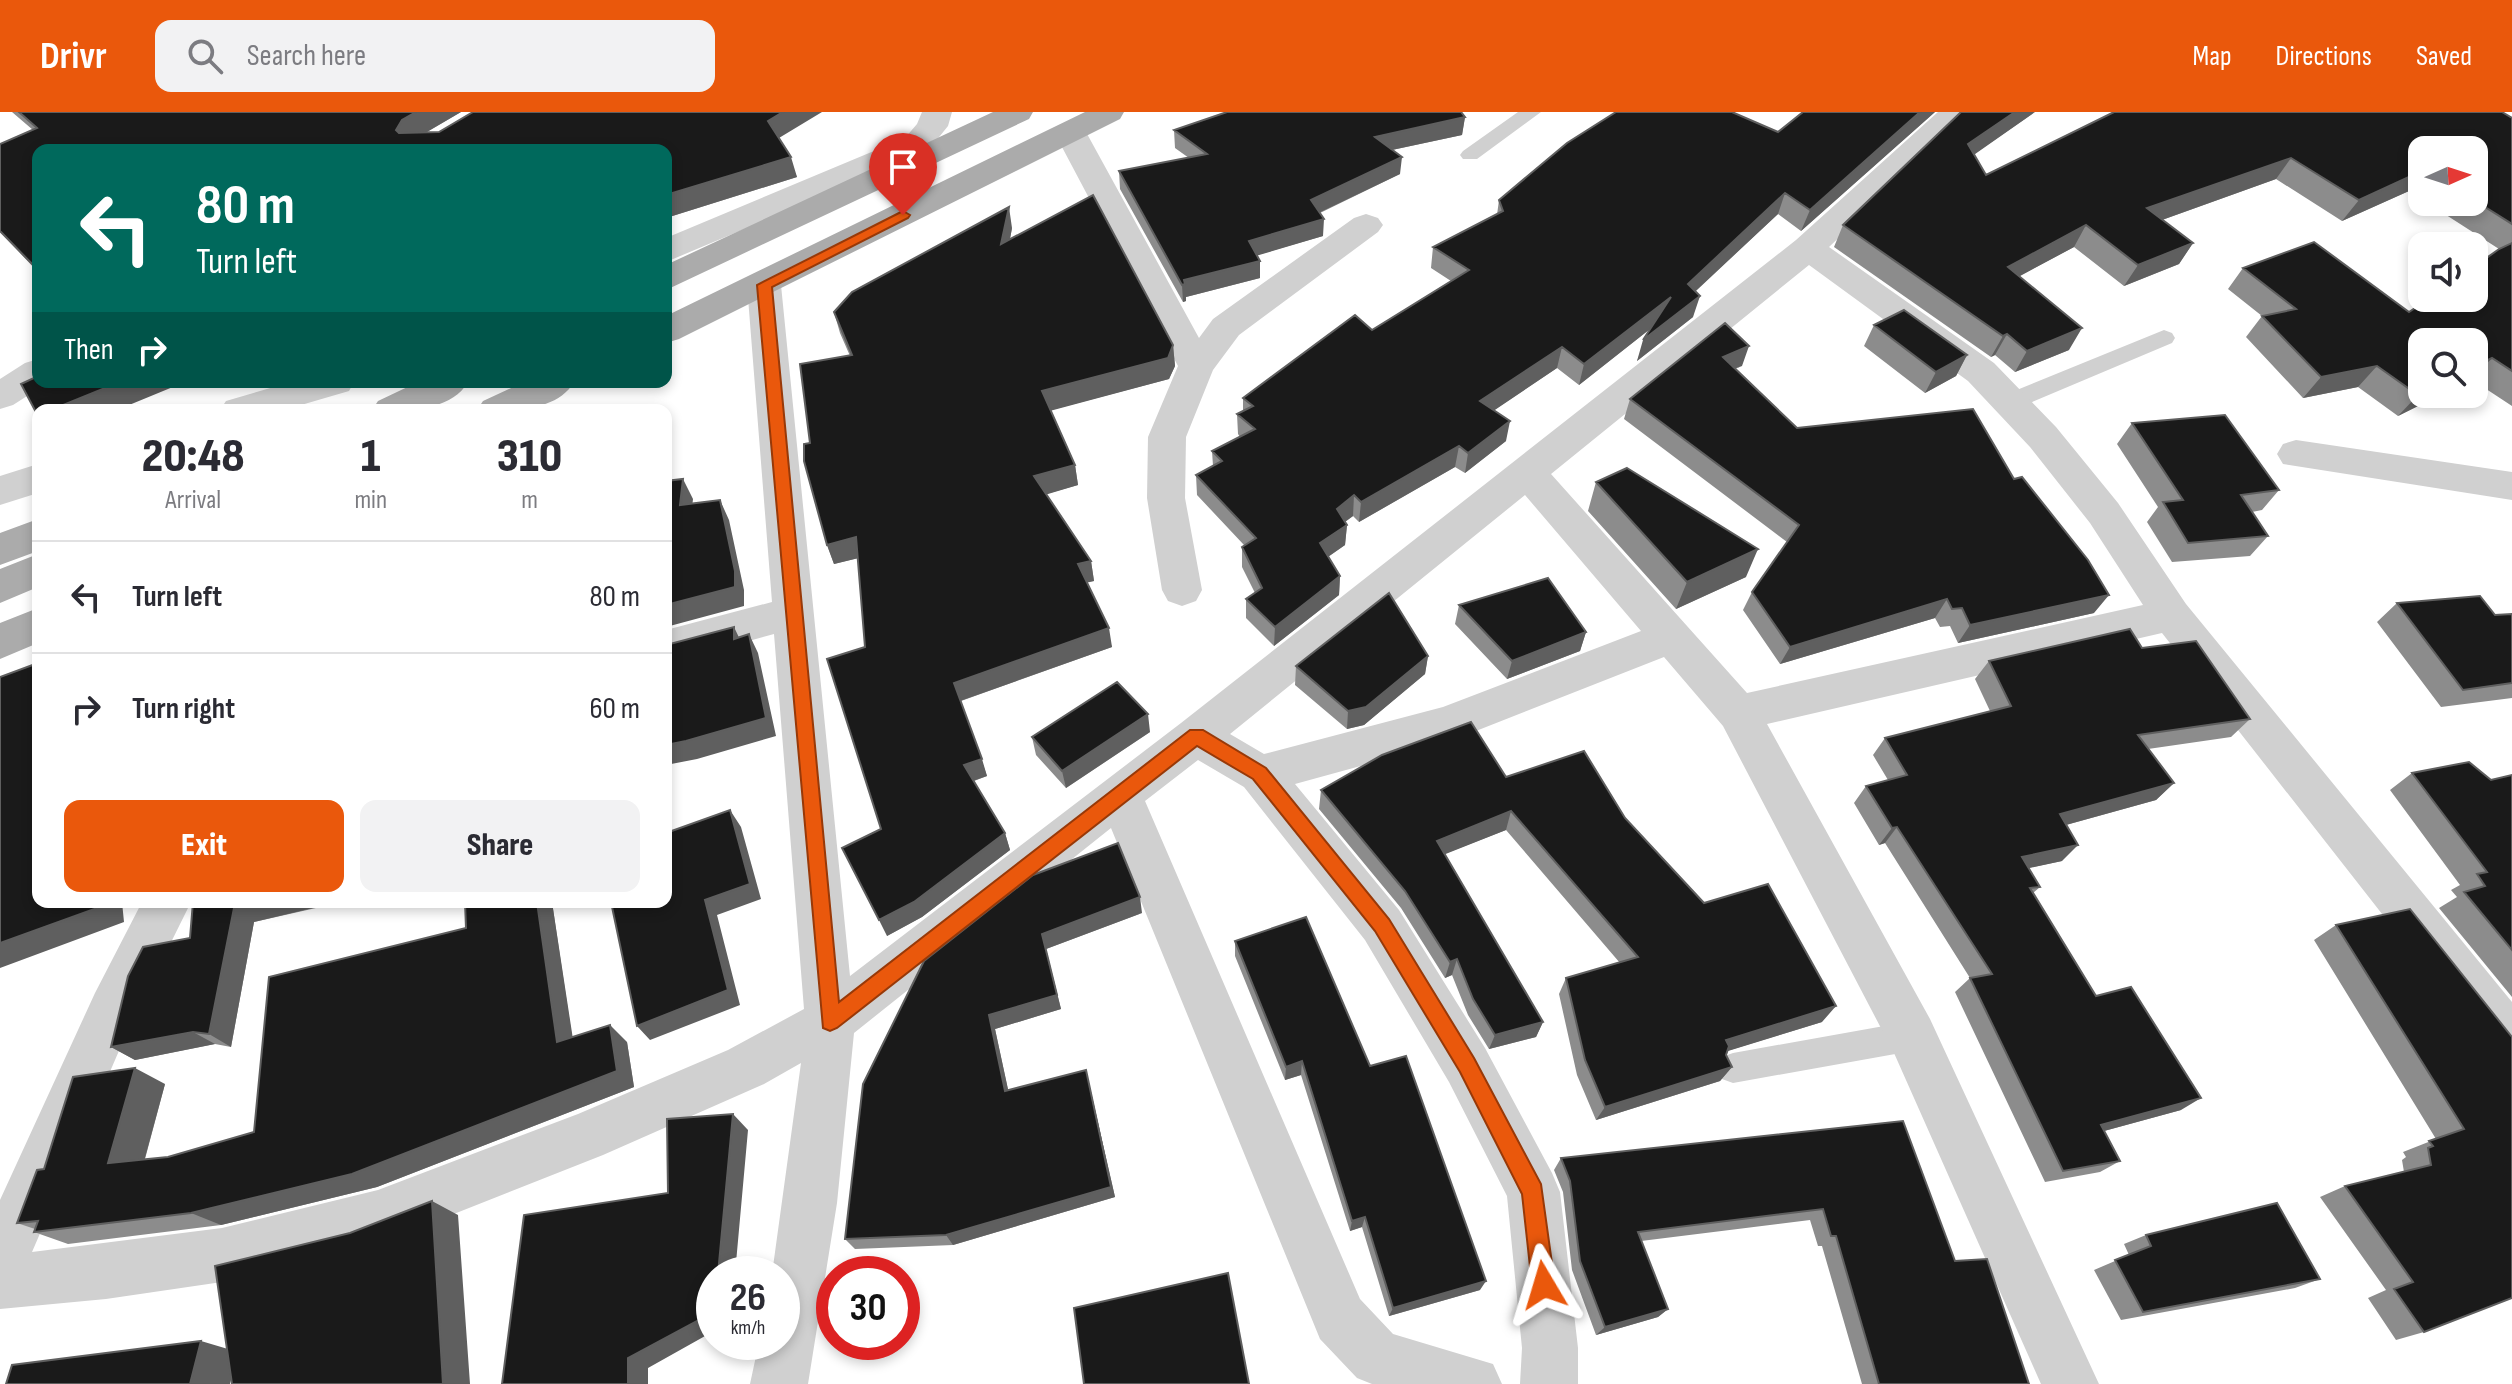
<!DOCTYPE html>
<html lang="en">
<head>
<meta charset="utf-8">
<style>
  :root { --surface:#fff; --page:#f2f2f3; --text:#2b2b33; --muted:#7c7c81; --line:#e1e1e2; --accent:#ea580c }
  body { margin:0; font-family:"Sofia Sans Condensed",sans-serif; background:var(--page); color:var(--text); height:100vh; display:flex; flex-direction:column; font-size:30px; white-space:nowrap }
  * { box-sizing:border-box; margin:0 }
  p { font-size:26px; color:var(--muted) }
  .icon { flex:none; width:44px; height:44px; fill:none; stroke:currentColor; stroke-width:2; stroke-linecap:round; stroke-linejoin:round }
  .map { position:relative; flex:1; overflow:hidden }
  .details { position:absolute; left:32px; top:292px; width:640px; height:504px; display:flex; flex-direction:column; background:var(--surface); border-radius:16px; box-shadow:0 4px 12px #0003 }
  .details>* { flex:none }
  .banner { position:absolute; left:32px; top:32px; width:640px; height:244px; border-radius:16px; box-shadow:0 4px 12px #0003; background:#00695c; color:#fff; overflow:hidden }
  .needle { width:52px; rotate:87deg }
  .controls { position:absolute; left:2408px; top:24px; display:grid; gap:16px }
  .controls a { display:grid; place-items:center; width:80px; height:80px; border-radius:16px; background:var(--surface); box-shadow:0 4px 12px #0003; font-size:40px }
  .speed { position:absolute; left:696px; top:1144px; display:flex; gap:16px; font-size:40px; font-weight:700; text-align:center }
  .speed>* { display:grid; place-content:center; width:104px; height:104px; border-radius:50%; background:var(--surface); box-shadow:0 4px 12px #0003; line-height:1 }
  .speed small { font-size:20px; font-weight:400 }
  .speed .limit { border:12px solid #d22; background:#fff; color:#111 }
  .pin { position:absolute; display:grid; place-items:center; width:68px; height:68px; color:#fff; margin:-82px -34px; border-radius:50% 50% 50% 0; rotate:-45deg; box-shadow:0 0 8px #0007 }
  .pin .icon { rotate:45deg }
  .me { position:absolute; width:88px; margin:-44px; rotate:353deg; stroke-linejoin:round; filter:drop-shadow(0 0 6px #0008) }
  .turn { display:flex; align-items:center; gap:28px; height:168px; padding:0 32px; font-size:36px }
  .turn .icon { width:104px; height:104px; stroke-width:2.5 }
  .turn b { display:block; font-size:56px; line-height:68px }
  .then { display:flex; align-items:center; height:76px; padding:0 32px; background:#0003; gap:16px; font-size:30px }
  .eta { display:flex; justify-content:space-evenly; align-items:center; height:136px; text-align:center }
  .eta b { font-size:48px; font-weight:800; line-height:56px }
  .action { display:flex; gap:16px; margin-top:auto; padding:16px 32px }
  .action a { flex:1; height:92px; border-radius:16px; background:var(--accent); color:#fff; font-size:32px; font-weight:800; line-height:92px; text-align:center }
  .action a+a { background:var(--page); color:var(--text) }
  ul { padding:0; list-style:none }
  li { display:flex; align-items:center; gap:24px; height:112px; padding:0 32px; border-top:2px solid var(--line) }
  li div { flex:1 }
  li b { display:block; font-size:30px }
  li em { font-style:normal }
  header { display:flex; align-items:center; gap:48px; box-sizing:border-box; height:112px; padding:0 40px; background:var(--accent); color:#fff }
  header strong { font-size:38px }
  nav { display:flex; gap:44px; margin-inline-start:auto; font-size:28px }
  .search { width:560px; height:72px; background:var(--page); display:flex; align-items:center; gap:20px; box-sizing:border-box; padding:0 28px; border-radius:16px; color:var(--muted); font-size:30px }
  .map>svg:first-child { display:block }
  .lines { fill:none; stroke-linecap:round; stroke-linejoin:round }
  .lane { fill:#d0d0d0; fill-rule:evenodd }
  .street { fill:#d0d0d0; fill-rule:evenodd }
  .primary { fill:#ababab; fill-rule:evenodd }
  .wall { fill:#8c8c8c }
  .shaded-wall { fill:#5f5f5f }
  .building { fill:#1a1a1a; stroke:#5f5f5f; stroke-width:2 }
  .route { fill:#ea580c; stroke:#983908; stroke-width:2 }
</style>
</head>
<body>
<header>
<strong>Drivr</strong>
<div class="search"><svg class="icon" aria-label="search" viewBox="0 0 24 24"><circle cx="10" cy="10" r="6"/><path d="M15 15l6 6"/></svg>Search here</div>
<nav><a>Map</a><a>Directions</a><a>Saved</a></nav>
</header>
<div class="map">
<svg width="2512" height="1272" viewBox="0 0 2512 1272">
  <rect width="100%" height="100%" fill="#fff"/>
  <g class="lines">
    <path class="lane" d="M1518,0H1541L1477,47H1463L1460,43L1463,39Z
      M2164,218L2172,221L2175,226L2172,231L2018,296L2010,298L2002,296L1998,290L2002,284Z
      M1912,909L1923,913L1928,924L1923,935L1912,939L1733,971L1722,967L1717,956L1722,945L1733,941Z"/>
    <path class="street" d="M922,0H952L948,14L927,40L666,150V126L905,26L917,12Z
      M1938,0H1971L1829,135L1994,251L2056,315L2118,391L2186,492L2512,890V952L2494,945L2162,521L1767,612L1930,907L2099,1272H2041L1894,941L1723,614L1664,545L1448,630L1295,672L1399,798L1485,936L1552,1061L1560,1080L1578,1236V1272H1520L1522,1236L1507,1084L1449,970L1365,828L1244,675L1198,648L1145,689L1360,1187L1393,1222L1493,1252L1502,1272H1372L1357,1266L1320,1227L1111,716L854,921L837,1091L808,1272H750L759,1230H782V1162H772L801,951L764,972L603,1043L378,1132L222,1170L106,1187L0,1197V1088L95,881L142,790H191L131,911L32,1140L222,1116L378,1078L578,1002L728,938L804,897L774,522L666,552V518L772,490L747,173L752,165L764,162L776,165L781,173L850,864L1181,611L1796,128ZM1809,153L1968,269L2030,335L2090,411L2143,493L1747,581L1551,362ZM1525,383L1641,519L1443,595L1264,642L1230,622Z
      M1070,11L1081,13L1086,20L1199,226L1213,207L1354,106L1366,102L1378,106L1383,113L1378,120L1239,223L1213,258L1186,325L1185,386L1202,478L1196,489L1182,494L1168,489L1162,478L1147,386L1148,325L1178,254L1054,20L1059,13Z
      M38,247V270H49L13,293L0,297V267L25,251Z
      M291,270H354L349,279L284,298H220L226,289Z
      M2296,328L2512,360V388L2283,352L2277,342L2283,332Z
      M38,352V381L0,393V364Z"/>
    <path class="primary" d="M993,0H1033L1029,7L666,178V153Z
      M1085,0H1124L1120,7L679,227L666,231V204Z
      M418,270H468C450,301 404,298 372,298L378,289Z
      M524,270H574C556,301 509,298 477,298L483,289Z
      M38,407V439L0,453V421Z
      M38,442V475L0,491V457Z
      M38,496V531L0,547V511Z"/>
  </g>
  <path class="wall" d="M12,0H461L427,20L779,27L797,65L666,106V38H38V160L0,120V32L33,18Z
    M1935,0L1801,119L1778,102L1695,179L1693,205L1637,249L1650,217L1579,273L1557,256L1494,298L1506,329L1465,361L1455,355L1359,410L1353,404L1345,410L1347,413L1345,433L1328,445L1340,464L1339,483L1274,534L1246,506V487L1255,481L1242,455V435L1244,433L1197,383L1196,363L1213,354L1212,339L1240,325L1238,322L1237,302L1243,299V286L1372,218L1451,169L1431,156L1433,135L1497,103L1499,88L1778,20Z
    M2035,0L1974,42L1986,63L2512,6V294L2474,269V230L2422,282H2442L2398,304L2358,275L2303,286L2246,225L2262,204L2228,177L2243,156L2409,200L2499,137L2426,90H2474V38H2422V87L2409,79L2342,109L2276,67L2162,108L2193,131L2179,152L2124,174L2074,135L2019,164L2069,238L2015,260L1995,243L1991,245L1834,135L1843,113Z
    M1465,5L1462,23L1392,38L1400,62L1320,101L1323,124L1257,143L1260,149V166L1186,185V189L1183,190L1120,77L1119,59L1189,46L1175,36L1174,18Z
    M1012,116L1010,127L1173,233L1175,254L1169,267L1051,298L1075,353L1078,373L1046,382L1091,449L1094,469L1087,470L1112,535L961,589L987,664L974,669L1005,721L1010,738L922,805L887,824L881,717L858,446L834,452L827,433L810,331L850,244L840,221L834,200Z
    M1874,213L1967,243L1956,264L1925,281L1864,234Z
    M1742,254L1735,257L1797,316L2094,501L1958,531L1950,514L1940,515L1935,506L1780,552L1743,498L1752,480L1787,430L1624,307L1630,287Z
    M2132,311L2279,378L2262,398L2252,400L2268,424L2250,444L2172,450L2147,410L2158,395L2117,332Z
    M1596,370L1746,465L1676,497L1588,399Z
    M2397,491L2495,503L2512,502V586L2441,595L2377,510Z
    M1459,493L1586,520L1580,539L1507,567L1455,512Z
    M2142,536L2250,607L2231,625L2148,637L2174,671L2156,688L2066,713L2062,749L2028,756L2040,775L2033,781L2096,884L2181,998L2104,1019L2120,1049L2100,1060L2045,1070L1955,880L1970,866L1885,731L1879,733L1854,691L1866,674L1888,668L1873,643L1885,626L1990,599L1975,567L1989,549Z
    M1428,544L1425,562L1364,613L1347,617L1295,573L1296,554Z
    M1150,620L1066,676L1036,643L1032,625Z
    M2412,661L2491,668L2512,663V885L2439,796L2457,785L2451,778L2460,773L2390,678Z
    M1506,665L1625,706L1704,791L1822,910L1727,939L1726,943L1732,955L1720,969L1596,1008L1577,963L1559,882L1566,866L1620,851L1506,718L1444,742L1543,910L1536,925L1489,937L1468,903L1452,863L1445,866L1401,796L1319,697L1321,678Z
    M193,790L338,791L254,810L231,935L215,932L135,948L111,935L190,826Z
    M465,790H552L572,925L627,930L634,975L377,1075L221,1113L68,1132L34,1120L35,1117L17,1111L44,1057L165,972L145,1047L168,1045L254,1020L466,816Z
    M1142,801L1046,837L1061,897L995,917L1008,978L1086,958L1115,1085L953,1133L855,1137L845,1127L924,849Z
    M2336,813L2512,925L2424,1220L2396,1228L2368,1186L2386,1178L2320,1085L2345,1074L2404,1060L2402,1048L2406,1045L2403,1040L2436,1027L2314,828Z
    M1235,829L1370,954L1480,1178L1389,1204L1362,1115L1350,1119L1301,963L1285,968L1235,844Z
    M1903,1009L1955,1149L2029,1272H1862L1822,1134H1818L1810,1108L1641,1129L1668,1197L1658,1205L1596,1223L1572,1158L1563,1080L1554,1058L1561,1046Z
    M2146,1123L2320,1167L2295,1176L2121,1208L2094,1158L2129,1143L2124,1132Z"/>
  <path class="shaded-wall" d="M416,0H461L413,28L407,38L396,18L402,8Z
    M783,0H822L774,29L768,9Z
    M1920,0H1935L1801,119L1810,98Z
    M2015,0H2035L1958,54L1968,32Z
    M1465,5L1462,23L1373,42L1375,25Z
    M791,45L797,65L666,106V83Z
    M1402,45L1400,62L1310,105L1311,88Z
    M2291,46L2276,67L2134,118L2147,96Z
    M2422,59V62L2409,79L2342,109L2359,88Z
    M1785,81L1778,102L1681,193L1688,172Z
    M1009,95L1012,116L1005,153L1001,132Z
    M1324,107L1323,124L1249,146V129Z
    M2086,113L2074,135L1996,177L2008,155Z
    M2193,131L2179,152L2124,174L2138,153Z
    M1260,149V166L1186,185V189L1183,190L1182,173L1184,168Z
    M1700,184L1693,205L1637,249L1643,228Z
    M1671,185L1664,206L1579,273L1584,252Z
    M2082,216L2069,238L2015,260L2027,239Z
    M2007,222L1995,243L1991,245L2003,224Z
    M1173,233L1175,254L1169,267L1046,300L1042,279Z
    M1749,234L1742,254L1715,264L1723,245Z
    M1562,235L1557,256L1477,310L1480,289Z
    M1967,243L1956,264L1925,281L1936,260Z
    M2492,246L2474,265V255Z
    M2377,254L2358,275L2303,286L2321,265Z
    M120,270H185L117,298H51Z
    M2422,281V282H2442L2398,304L2418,283Z
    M1510,309L1506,329L1465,361L1468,341Z
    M1459,334L1455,355L1359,410L1361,390Z
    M1075,353L1078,373L1038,385L1034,364Z
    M683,367L693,387L690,413L680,393Z
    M1354,383L1353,404L1335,417L1337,397Z
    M720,388L729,408L744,478V494L666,515V493Z
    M1347,413L1345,433L1319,451L1320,431Z
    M856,425L863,445L834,452L827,433Z
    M1758,437L1746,465L1676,497L1687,470Z
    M1091,449L1094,469L1081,472L1078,452Z
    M1340,464L1339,483L1274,534L1275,515Z
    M2109,483L2094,501L1958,531L1970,513Z
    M1947,487L1935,506L1780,552L1790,535Z
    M734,515L743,534L734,527Z
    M1109,516L1112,535L960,589L954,571Z
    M1586,520L1580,539L1507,567L1512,549Z
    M749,522L758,541L776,624L697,647L666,653V633Z
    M1428,544L1425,562L1364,613L1347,617L1348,599Z
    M1148,602L1150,620L1066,676L1062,659Z
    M982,647L987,664L970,670L964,653Z
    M2174,671L2156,688L2044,719L2060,702Z
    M730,698L741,715L761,787L717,803L740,893L650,928L637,914L705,788Z
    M1511,699L1506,718L1433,747L1437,729Z
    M1897,715L1885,731L1879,733L1892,716Z
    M1005,721L1010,738L922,805L887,824L879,808Z
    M2078,733L2062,749L2006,761L2022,745Z
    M1140,785L1142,801L1046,837L1061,897L995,917L1011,991L1005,979L989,903L1042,822Z
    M99,790H122L124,810L0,856V831Z
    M259,790H338L254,810L231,935L209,922L234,796Z
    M537,790H552L576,947L557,930Z
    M1457,847L1452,863L1445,866L1450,850Z
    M1836,894L1822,910L1715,943L1726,928Z
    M1543,910L1536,925L1489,937L1495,923Z
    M610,913L627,930L634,975L377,1075L221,1113L191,1101Z
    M193,920L215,932L135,948L111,935Z
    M1302,949L1301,963L1285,968L1286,955Z
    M1732,955L1720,969L1596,1008L1605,995Z
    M135,956L165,972L140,1064L108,1051Z
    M1086,958L1115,1085L953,1133L946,1123Z
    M2201,986L2181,998L2082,1025L2101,1013Z
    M733,1002L748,1018L735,1162H718Z
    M432,1089L458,1103L470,1272H443Z
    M1365,1105L1362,1115L1350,1119L1352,1109Z
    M1486,1169L1480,1178L1389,1204L1393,1196Z
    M1668,1197L1658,1205L1596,1223L1605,1215Z
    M714,1200V1219L648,1256V1272H628V1246Z
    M201,1229L238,1240L230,1272H190Z"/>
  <path class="building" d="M19,0H416L402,8L396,18L399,21L439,20L473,0H783L768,9L791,45L666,83V38H38V158L0,119V32L37,16Z
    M1227,0H1461L1465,5L1375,25L1402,45L1311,88L1324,107L1249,129L1260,149L1184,168L1185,172L1182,173L1119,59L1207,42L1174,18Z
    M1616,0H1732L1778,20L1803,0H1920L1810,98L1785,81L1688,172L1700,184L1643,228L1671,185L1584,252L1562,235L1480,289L1510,309L1468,341L1459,334L1361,390L1354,383L1337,397L1347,413L1320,431L1340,464L1275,515L1246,487L1262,476L1242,435L1256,426L1196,363L1222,349L1212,339L1255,317L1237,302L1253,294L1243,286L1355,203L1372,218L1469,158L1433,135L1503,99L1499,88L1567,31Z
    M1961,0H2015L1968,32L1986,63L2114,0H2502L2512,6V112L2474,88V38H2422V59L2359,88L2291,46L2147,96L2193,131L2138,153L2086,113L2008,155L2082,216L2027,239L2007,222L2003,224L1843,113Z
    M1093,83L1173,233L1168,246L1042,279L1075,353L1034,364L1091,449L1078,452L1109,516L954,571L982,647L964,653L1005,721L914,790L879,808L842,736L881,717L827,547L865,535L856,425L827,433L804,349V332L810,331L800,252L852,243L834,200L852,180L1009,95L1001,132Z
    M2314,130L2409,200L2430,186H2474V155L2499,137L2512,131V259L2492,246L2474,255V230H2422V281L2418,283L2377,254L2321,265L2262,204L2296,197L2243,156Z
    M1904,198L1967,243L1936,260L1874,213Z
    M1725,211L1749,234L1723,245L1797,316L1973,297L2014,367L2022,365L2088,448L2109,483L1970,513L1962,496L1952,497L1947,487L1790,535L1752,480L1799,413L1630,287Z
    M38,264V270H120L51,298H38V304L21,272Z
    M2225,303L2279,378L2241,383L2268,424L2188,431L2163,390L2183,388L2132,311Z
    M1627,356L1758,437L1687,470L1596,370Z
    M683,367L680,393L720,388L735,459V475L666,493V369Z
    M1548,466L1586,520L1512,549L1459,493Z
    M1389,481L1428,544L1366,595L1348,599L1296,554Z
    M2480,484L2495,503L2512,502V571L2463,578L2397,491Z
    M734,515V527L749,522L766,606L686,629L666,633V533Z
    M2130,517L2142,536L2196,529L2250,607L2138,623L2174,671L2060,702L2078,733L2022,745L2040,775L2030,776L2096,884L2131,875L2201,986L2101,1013L2120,1049L2063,1059L1970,866L1992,862L1897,715L1892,716L1866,674L1907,663L1885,626L2011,594L1989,549Z
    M38,551V790H99L100,795L0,831V565Z
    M1117,570L1148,602L1062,659L1032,625Z
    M1471,610L1506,665L1584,639L1625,706L1704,791L1768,772L1836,894L1726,928L1729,934L1726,943L1732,955L1605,995L1585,948L1566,866L1638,845L1511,699L1437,729L1543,910L1495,923L1473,887L1457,847L1450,850L1405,779L1321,678L1382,643Z
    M2469,650L2491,668L2512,663V838L2464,780L2485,774L2477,762L2487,760L2412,661Z
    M730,698L750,772L705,788L728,878L637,914L611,790H666V721Z
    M1118,731L1140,785L1042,822L1057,883L989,903L1005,979L1086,958L1111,1075L946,1123L845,1127L863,972L924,849L1033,763Z
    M193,790H259L234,796L209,922L193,920L111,935L128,864L143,835L190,826Z
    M465,790H537L557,930L610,913L617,959L352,1062L191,1101L34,1120L38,1109L17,1111L37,1058L44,1057L73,965L135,956L108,1051L168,1045L254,1020L269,865L466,816Z
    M2410,797L2512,925V1186L2424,1220L2394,1177L2413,1170L2345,1074L2431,1053L2428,1036L2433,1034L2429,1029L2464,1017L2336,813Z
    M1306,805L1370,954L1406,944L1486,1169L1393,1196L1365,1105L1352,1109L1302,949L1286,955L1235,829Z
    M733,1002L718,1162H714V1200L628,1246V1272H502L524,1103L668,1081L667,1007Z
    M1903,1009L1955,1149L1987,1147L2029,1272H1879L1836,1124H1831L1823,1097L1638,1120L1668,1197L1605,1215L1580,1149L1570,1069L1561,1046Z
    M432,1089L443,1272H232L215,1154L350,1121Z
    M2277,1091L2320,1167L2143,1200L2115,1148L2151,1134L2146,1123Z
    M1228,1161L1249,1272H1084L1074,1196Z
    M201,1229L190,1272H6L12,1253Z"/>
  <path class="route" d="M903,99L910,103L908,106L772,175L839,890L1190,618H1203L1266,656L1389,807L1474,946L1541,1072L1555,1173L1552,1181L1544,1185L1536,1181L1532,1173L1522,1082L1460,960L1375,819L1253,667L1197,634L837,916L830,919L823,916L757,173Z"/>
</svg>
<div class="controls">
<a><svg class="needle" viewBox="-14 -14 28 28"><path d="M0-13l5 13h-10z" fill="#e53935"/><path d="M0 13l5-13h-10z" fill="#7c7c81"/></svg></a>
<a><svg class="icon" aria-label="sound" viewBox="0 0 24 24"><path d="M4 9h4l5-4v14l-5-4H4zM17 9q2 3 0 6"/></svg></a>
<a><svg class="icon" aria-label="search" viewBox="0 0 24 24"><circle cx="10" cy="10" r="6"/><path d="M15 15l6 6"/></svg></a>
</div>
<div class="speed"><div>26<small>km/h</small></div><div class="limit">30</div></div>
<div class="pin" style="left:903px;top:103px;background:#d93025"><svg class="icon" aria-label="arrive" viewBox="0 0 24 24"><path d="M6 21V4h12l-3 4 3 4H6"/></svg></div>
<svg class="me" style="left:1544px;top:1173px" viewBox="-20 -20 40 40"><path d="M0-17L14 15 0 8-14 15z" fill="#ea580c" stroke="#fff" stroke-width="4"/></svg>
<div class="banner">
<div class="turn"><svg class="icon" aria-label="left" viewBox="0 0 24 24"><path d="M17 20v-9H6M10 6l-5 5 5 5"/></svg><div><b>80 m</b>Turn left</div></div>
<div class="then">Then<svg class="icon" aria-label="right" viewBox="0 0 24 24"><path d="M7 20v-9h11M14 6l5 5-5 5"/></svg></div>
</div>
<section class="details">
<div class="eta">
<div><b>20:48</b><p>Arrival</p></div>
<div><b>1</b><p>min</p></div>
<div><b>310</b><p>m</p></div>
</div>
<ul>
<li><svg class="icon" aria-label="left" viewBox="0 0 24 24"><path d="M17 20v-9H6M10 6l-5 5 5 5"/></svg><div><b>Turn left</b></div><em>80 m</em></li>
<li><svg class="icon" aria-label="right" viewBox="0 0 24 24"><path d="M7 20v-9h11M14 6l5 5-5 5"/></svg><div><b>Turn right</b></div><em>60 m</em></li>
</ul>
<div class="action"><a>Exit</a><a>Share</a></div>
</section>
</div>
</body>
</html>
